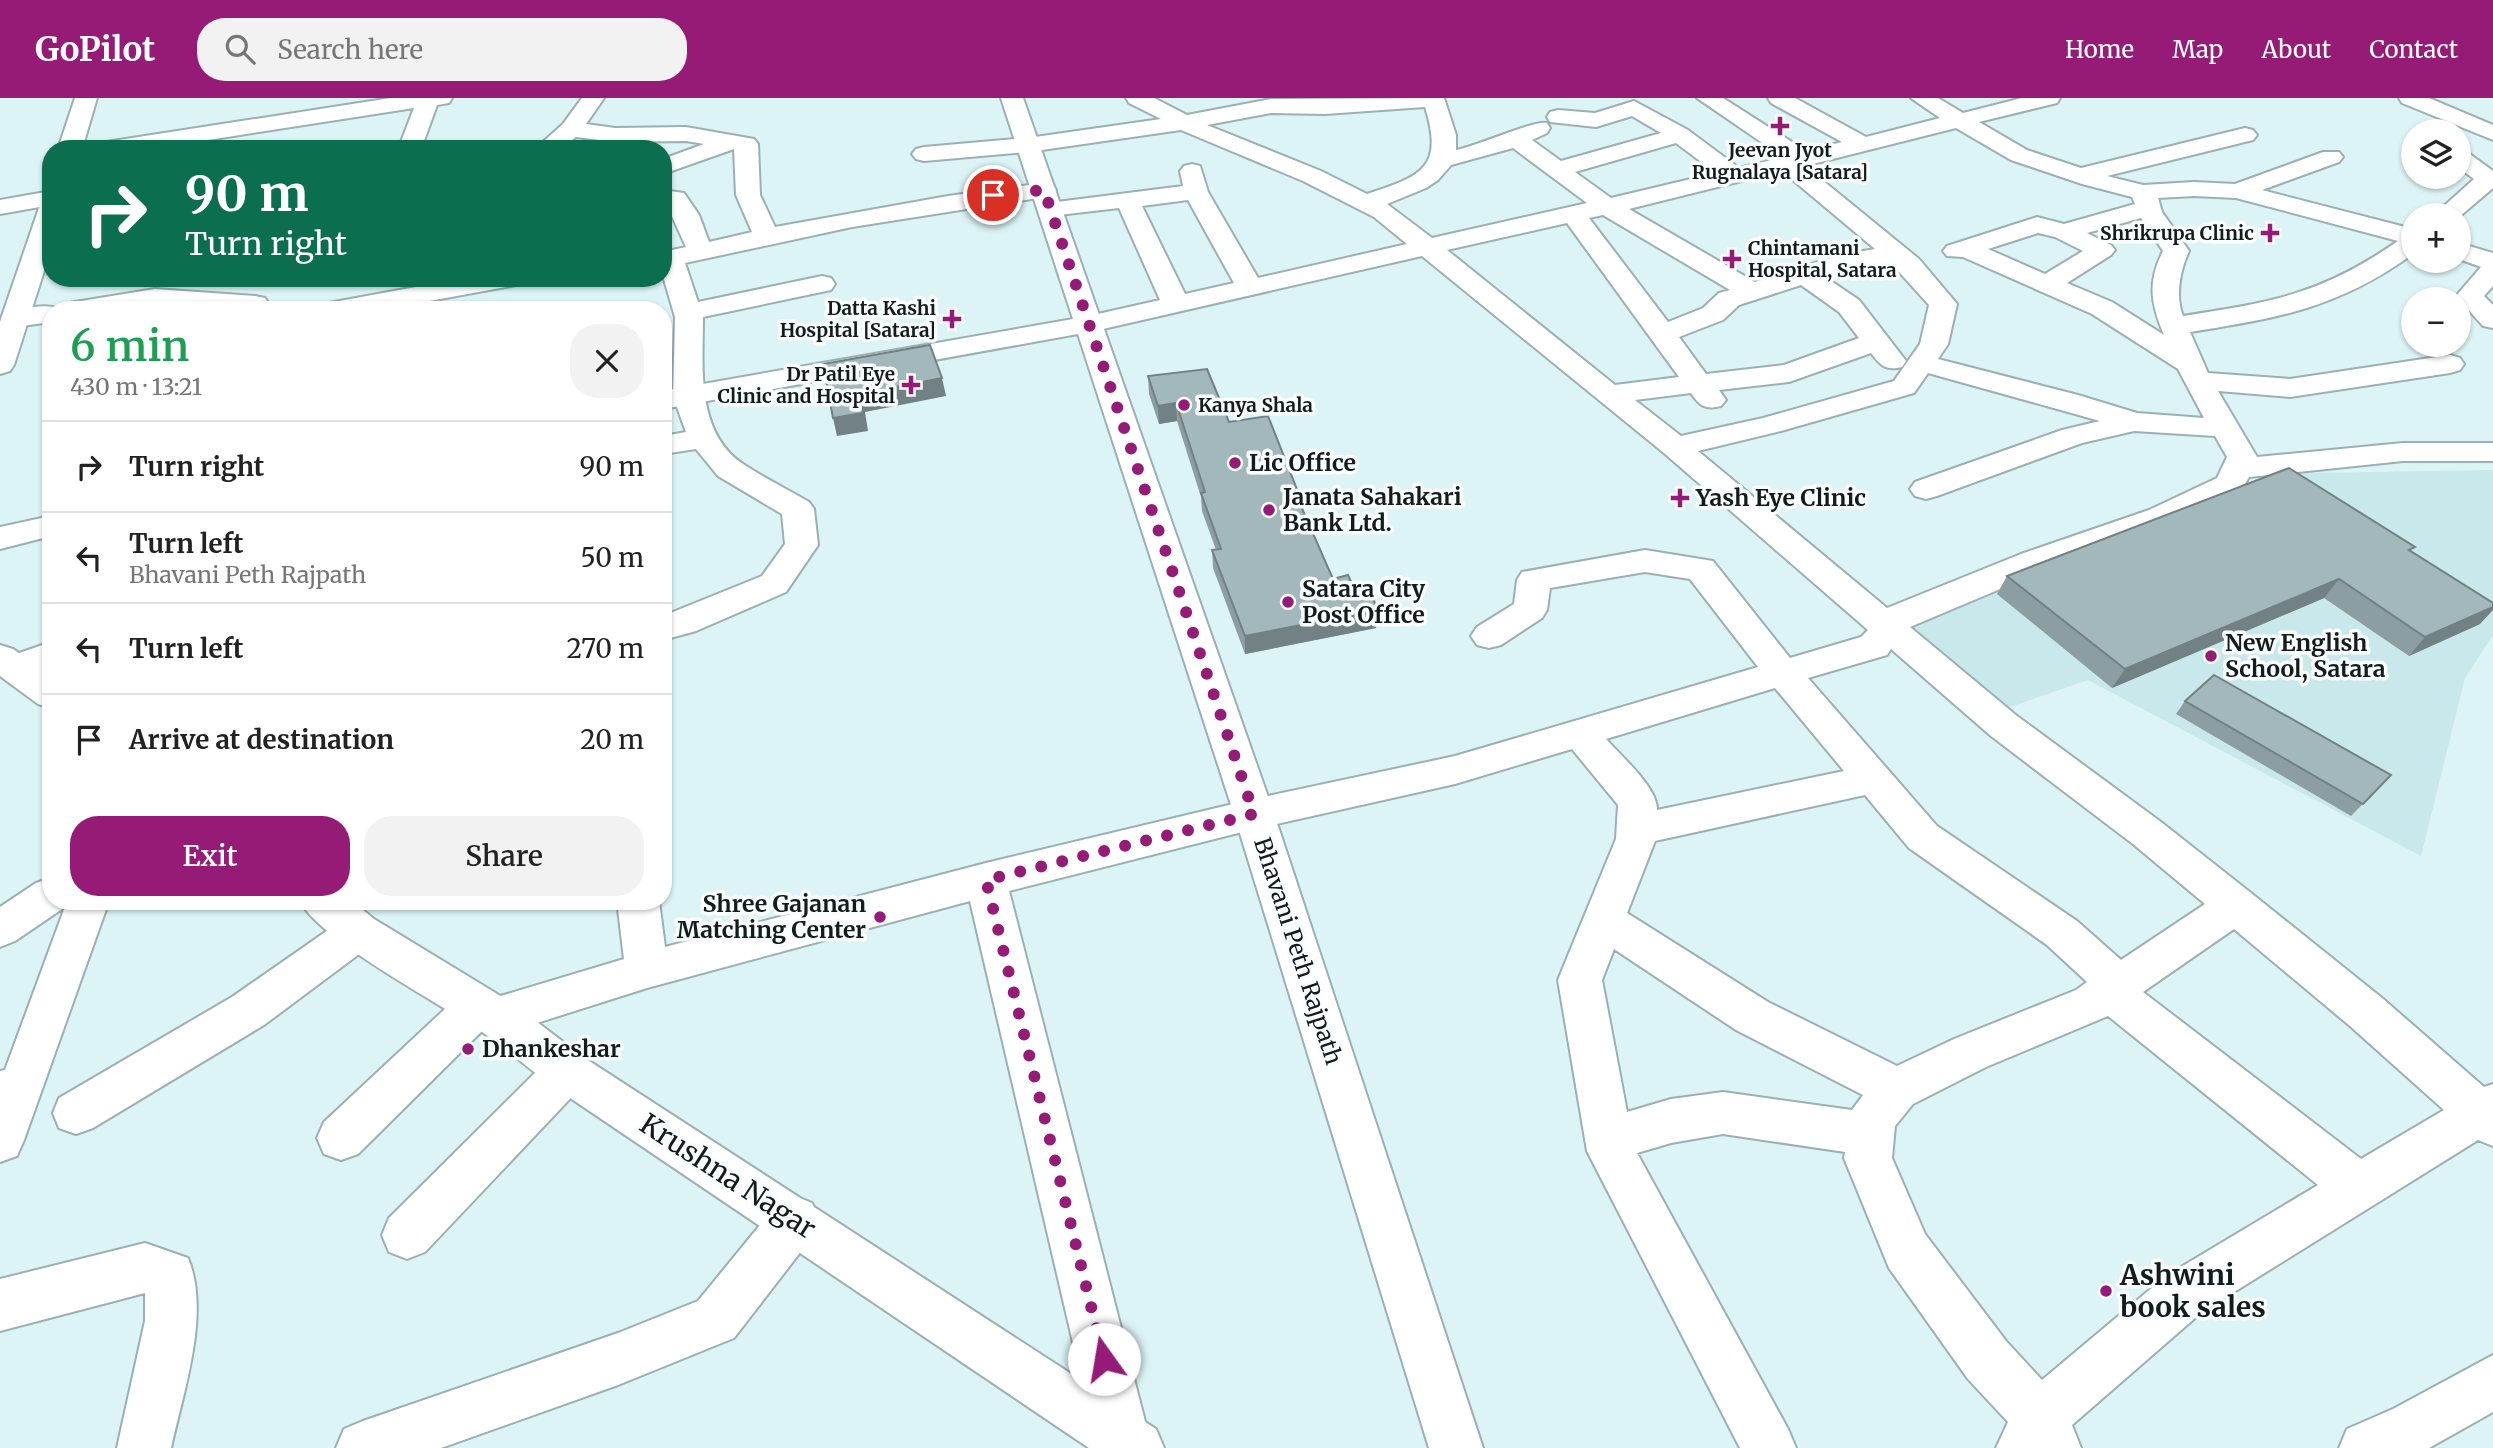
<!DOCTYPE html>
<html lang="en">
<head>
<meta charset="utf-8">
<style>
  :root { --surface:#fff; --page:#f2f2f2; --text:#222; --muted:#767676; --line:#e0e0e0; --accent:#951b76 }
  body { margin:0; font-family:Merriweather,serif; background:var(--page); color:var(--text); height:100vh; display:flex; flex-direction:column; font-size:26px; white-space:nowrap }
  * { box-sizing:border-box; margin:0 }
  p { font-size:23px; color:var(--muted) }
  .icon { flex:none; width:38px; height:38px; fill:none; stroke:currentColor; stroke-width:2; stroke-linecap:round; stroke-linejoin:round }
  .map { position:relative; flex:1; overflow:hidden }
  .side { position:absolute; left:42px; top:203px; width:630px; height:609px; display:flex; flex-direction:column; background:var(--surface); border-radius:28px; box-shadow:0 2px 5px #0004 }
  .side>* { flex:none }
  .guide { position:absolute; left:42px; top:42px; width:630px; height:147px; border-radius:28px; box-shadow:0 2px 5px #0004; background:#0b6e4f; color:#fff; overflow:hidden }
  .buttons { position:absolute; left:2401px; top:21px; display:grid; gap:14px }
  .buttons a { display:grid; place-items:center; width:70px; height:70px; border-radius:50%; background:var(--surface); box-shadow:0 2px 5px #0004; font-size:35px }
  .pin { position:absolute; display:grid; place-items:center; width:60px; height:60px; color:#fff; margin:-30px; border:4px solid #fff; border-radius:50%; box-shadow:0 2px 7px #0007 }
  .me { position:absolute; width:77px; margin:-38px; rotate:347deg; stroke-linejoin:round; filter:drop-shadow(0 0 5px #0008) }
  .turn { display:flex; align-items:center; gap:24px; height:147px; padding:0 28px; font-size:32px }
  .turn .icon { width:91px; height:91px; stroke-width:2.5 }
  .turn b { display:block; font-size:49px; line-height:60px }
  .round { display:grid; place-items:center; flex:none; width:74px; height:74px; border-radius:28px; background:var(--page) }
  .head { display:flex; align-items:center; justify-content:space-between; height:119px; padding:0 28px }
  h1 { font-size:42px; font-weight:600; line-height:52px; color:#1e9e55 }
  .cta { display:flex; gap:14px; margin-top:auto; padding:14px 28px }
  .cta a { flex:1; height:80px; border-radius:28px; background:var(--accent); color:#fff; font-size:28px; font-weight:600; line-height:80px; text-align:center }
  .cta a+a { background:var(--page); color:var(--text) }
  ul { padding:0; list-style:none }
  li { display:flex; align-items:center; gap:21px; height:91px; padding:0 28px; border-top:2px solid var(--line) }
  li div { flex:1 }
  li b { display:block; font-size:26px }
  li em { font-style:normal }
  header { display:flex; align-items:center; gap:42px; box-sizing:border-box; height:98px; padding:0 35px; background:var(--accent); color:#fff }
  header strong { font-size:33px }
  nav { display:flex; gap:38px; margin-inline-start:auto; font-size:24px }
  .search { width:490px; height:63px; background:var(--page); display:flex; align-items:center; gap:18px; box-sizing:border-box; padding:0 24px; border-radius:28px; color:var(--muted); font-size:26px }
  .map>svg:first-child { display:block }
  .built { fill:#c8e8eb }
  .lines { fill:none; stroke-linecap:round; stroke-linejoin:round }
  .minor-casing { stroke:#9ab0b2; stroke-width:4 }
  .major-casing { stroke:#9ab0b2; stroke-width:4 }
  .minor { fill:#fff; fill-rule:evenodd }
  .major { fill:#fff; fill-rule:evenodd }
  .wall { fill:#8c9ea1 }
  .shaded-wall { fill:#728183 }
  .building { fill:#a3b8bb; stroke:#728183; stroke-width:2 }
  .route { stroke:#951b76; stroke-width:12; stroke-dasharray:0 21.6 }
  .poi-dot { fill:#951b76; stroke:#f9fdfe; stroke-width:2.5 }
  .labels { text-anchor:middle; stroke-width:7; stroke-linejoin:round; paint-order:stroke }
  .far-poi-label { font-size:19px; font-weight:bold; fill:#131b1c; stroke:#f9fdfe; text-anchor:end }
  .poi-label { font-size:23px; font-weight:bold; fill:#131b1c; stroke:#f9fdfe; text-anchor:start }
  .street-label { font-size:23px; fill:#131b1c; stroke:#f9fdfe }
  .near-street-label { font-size:28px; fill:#131b1c; stroke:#f9fdfe }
  .near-poi-label { font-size:28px; font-weight:bold; fill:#131b1c; stroke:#f9fdfe; text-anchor:start }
</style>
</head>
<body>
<header>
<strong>GoPilot</strong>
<div class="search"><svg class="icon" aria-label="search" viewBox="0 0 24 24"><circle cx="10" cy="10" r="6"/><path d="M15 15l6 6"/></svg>Search here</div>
<nav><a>Home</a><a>Map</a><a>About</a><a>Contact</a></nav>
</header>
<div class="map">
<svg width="2493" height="1350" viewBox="0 0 2493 1350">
  <rect width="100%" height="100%" fill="#ddf4f6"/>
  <path class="built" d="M2493,372V537L2465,580L2421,758L2088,582L2007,610L1906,529L2272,379L2310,375Z"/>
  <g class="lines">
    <g class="minor-casing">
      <path id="minor" d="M391,0H452L449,5L437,7L421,51H394L401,44L414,10L150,51H94L98,46L106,44Z
        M582,0H604L586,26L615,30L686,29L754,41L758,46L760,97L775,129L948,98L1044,85L1053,87L1056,92L1053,97L1044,99L852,129L685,165L698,204L822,178L831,180L835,186L831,192L703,219C703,268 695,334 743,366C764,380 787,391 809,404L814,411L818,447L786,494L696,533L663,542V518L762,478L785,446L782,416L718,378L696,351L663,356V338L686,334L673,298L675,219L663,178V154L686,149L667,107L663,106V92L684,95L699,117L709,144L752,134L736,97L734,51L663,76V61L704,46L686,43L615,44L576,39L561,51H535L563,26Z
        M1126,0H1154L1187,17L1271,1L1444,0L1456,37V52C1477,48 1534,22 1547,25L1550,30L1547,35L1532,42L1561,63L1661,35L1632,18L1596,29L1550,24L1547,19L1550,14L1558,12L1595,15L1634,3L1688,32L1739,70L1783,59L1697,0H1723L1806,53L1842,44L1771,5L1768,0H1795L1866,39L1940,20L1911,0H1938L1963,15L2022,0H2060L2057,5L1979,24L2027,52L2081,70L2245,30L2253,32L2257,37L2253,42L2107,78L2143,87L2194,84L2235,86L2323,54H2339L2343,59L2339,64L2262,92L2413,131V156C2338,210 2279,220 2190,234L2208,275L2290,281L2450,257L2460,260L2464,266L2460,272L2450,275L2290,299L2218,293L2257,359L2403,345H2493V363H2403L2249,379L2241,393L2171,426L2045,472L1910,529L2017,618L2161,724L2251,795L2382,900L2484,989L2493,986V1048L2478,1042L2202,1214L2072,1327L2081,1350H1996L2008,1324L1968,1281L1889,1170L1844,1060L1845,1054L1723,1036L1671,1045L1637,1055L1788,1331L1796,1350H1740L1587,1053L1558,882L1616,741L1618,707L1572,651L1455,686L1254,731L1009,793L1149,1339L1145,1350H1099L1095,1339L970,803L647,890L496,938L482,933L358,1056L341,1062L324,1056L317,1040L324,1024L461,896L477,891L493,896L494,900L624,861L617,803H659L665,849L986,765L1254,701L1455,658L1758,569L1690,481L1645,474L1550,490L1547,512L1542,520L1501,547L1489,550L1477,547L1471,538L1477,529L1514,506L1517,482L1522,474L1645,452L1713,463L1790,560L1861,539L1868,532L1664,355L1422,158L1090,234L1080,232L1076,226L1080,220L1160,202L1119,110L1050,118L1041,116L1038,111L1041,106L1183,88L1180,73L1184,68L1192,66L1200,68L1208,94L1258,180L1407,146L1374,119L1303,83L1181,32L1028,54L924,63L916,61L912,56L916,51L924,49L1028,40L1161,21L1129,5ZM1425,9C1444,70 1422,78 1367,96L1321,73L1207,27L1271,15L1325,16ZM1956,30L2011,62L2082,86L2132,99L2135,106L2064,126L2037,119L2028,122L1947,148L1943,153L1947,158L1963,159L2092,216L2178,271L2204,320L2137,315L2078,297L1938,261L1948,246L1957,206L1919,161L1805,68ZM1676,45L1716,75L1611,100L1575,74ZM1513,50L1587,105L1432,140L1387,106L1426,90L1438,82L1451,67ZM1782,73L1875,151L1840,157L1755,184L1629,111ZM2194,98L2236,100L2398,143C2322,196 2273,204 2183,218C2175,199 2180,172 2189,153L2162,114L2158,100ZM1188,102L1234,185L1185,196L1142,108ZM1603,117L1730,192L1719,195L1703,210L1668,224L1589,120ZM2141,120L2163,153C2147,185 2151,206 2164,237L2112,204L2067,185L2111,157L2115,152L2111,147L2087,135ZM1567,125L1679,279L1615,287L1447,152ZM2038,135L2055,139L2083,153L2045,176L1988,151ZM1891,165L1929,207L1920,246L1894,283L1763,320L1681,338L1635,302L1691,295C1700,308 1705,312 1721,308L1726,302L1719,292L1789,284L1871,255C1881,268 1886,273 1902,269L1906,263L1859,202L1825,179L1853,170ZM1801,187L1839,214L1859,240L1784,267L1706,276L1679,239L1723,222L1739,207ZM1928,275L2100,323L2062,332L1915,384L1910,391L1915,398L1926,401L1937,398L2082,345L2134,333L2215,338L2227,359L2217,380L2149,412L2021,456L1887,510L1698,353L1781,333L1914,295ZM1891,551L1991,638L2133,746L2205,806L2121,862L2077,823L1937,728L1808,580L1887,557ZM1775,590L1844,673L1657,712C1658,690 1621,658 1606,641ZM1865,697L1909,750L2047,847L2087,884L2076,892L1954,941L1897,968L1768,904L1627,815L1655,743ZM2234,831L2350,928L2444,1012L2361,1061L2143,894ZM1614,851L1736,932L1863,997L1852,1012L1723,994L1671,1001L1627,1014L1602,882ZM2108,918L2318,1087L2166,1178L2042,1282L2006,1243L1925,1136L1892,1060L1895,1028L1913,1006L1986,969Z
        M2399,0H2429L2493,27V42L2402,5Z
        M2459,52L2467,54L2493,73V90L2459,119L2434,117L2474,81L2459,70Z
        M51,93V107L0,116V102Z
        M2459,145L2493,155V188L2484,198L2493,207V230L2483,228L2456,198L2481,169L2459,161Z
        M465,180H524L520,186L511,188L380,212H321L324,206L334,204Z
        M155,191L255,198L265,200L269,206L265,212L155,207L127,212H51V224L15,229L5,227L1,221L5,215C22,211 46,204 62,212L65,206L75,204Z
        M51,544V570L15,583L2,579L0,565L2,561Z
        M51,780V803H109L24,1042L17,1058L0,1064V973L5,972L65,809L15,843L0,849V809L36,785Z
        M359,815L374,821L380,833L374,845L264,927L93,1030L76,1036L59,1030L53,1015L59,1000L232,899L344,821Z
        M567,953L583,959L590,973L583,987L425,1154L407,1161L389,1154L382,1137L389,1120L551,959Z
        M795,1098L812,1105L820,1122L812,1139L734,1240L618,1287L441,1350H336L344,1331L363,1323L618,1235L698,1203L778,1105Z
        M145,1145L188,1160C211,1215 183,1294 171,1350H117L145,1223V1195L0,1233V1181Z
        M2493,1257V1314L2429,1350H2339L2347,1331L2393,1311Z"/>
    </g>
    <g class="major-casing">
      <path id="major" d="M75,0H97L82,51H58Z
        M1001,0H1023L1274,716L1483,1350H1429L1234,716L1078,236L663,311V293L1073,221Z
        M51,103V151L14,267L10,273L0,276V224L39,110L42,105Z
        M51,418V438L0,451V429Z
        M0,547L13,551L51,578V610L38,606L0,578Z
        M300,803H352L374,821L512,905L583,959L1156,1331L1164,1350H1089L551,987C527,969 503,948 478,931C437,904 320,842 300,803Z"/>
    </g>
    <use href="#minor" class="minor"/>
    <use href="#major" class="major"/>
  </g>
  <path class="wall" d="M1148,278L1229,324L1300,405L1333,481L1353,488L1376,530L1245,556L1213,470L1212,452H1216L1202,413L1201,399L1177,323L1159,326L1149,296Z
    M2412,453L2480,526L2409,558L2324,500L2112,590L1997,496L2007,478Z
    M2185,603L2391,677L2351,718L2176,616Z"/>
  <path class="shaded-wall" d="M942,280L946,298L865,314L868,333L837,338L833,320L860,296Z
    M1176,305L1177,323L1159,326L1158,308Z
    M2339,481L2324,500L2112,590L2125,571Z
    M2493,509V512L2480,526L2409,558L2425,539Z
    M1378,512L1376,530L1245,556V538Z"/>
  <path class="building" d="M930,247L942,280L860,296L863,315L833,320L823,266Z
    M1207,271L1229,324L1268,318L1300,399H1297L1333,481L1348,477L1353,488L1366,485L1378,512L1245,538L1212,452L1221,451L1201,395L1205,394L1176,305L1158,308L1148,278Z
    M2289,370L2415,449L2409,452L2493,505V509L2425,539L2339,481L2125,571L2007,478Z
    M2214,577L2391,677L2363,706L2185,603Z"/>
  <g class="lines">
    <path class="route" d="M993,97L1044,92L1254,716L986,782L1104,1261"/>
  </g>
  <g class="poi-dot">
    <path d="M1776.5 17.5h7v7h7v7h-7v7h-7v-7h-7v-7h7z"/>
    <path d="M2266.5 124.5h7v7h7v7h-7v7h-7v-7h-7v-7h7z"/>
    <path d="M1728.5 150.5h7v7h7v7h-7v7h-7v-7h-7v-7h7z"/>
    <path d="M948.5 210.5h7v7h7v7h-7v7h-7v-7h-7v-7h7z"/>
    <path d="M907.5 276.5h7v7h7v7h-7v7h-7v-7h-7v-7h7z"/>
    <circle cx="1184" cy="307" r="7"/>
    <circle cx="1235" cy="365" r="7"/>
    <path d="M1676.5 389.5h7v7h7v7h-7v7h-7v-7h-7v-7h7z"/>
    <circle cx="1269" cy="412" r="7"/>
    <circle cx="1288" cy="504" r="7"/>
    <circle cx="2211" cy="558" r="7"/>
    <circle cx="880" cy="819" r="7"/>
    <circle cx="468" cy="951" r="7"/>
    <circle cx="2106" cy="1193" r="7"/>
  </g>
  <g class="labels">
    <g class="far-poi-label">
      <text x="1780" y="59" text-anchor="middle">Jeevan Jyot<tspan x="1780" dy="22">Rugnalaya [Satara]</tspan></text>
      <text x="2254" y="142">Shrikrupa Clinic</text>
      <text x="1748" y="157" text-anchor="start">Chintamani<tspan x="1748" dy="22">Hospital, Satara</tspan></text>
      <text x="936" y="217">Datta Kashi<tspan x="936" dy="22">Hospital [Satara]</tspan></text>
      <text x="895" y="283">Dr Patil Eye<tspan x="895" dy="22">Clinic and Hospital</tspan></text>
      <text x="1198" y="314" text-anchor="start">Kanya Shala</text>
    </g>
    <g class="poi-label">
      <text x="1249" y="373">Lic Office</text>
      <text x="1283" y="407">Janata Sahakari<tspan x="1283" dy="26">Bank Ltd.</tspan></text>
      <text x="1696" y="408">Yash Eye Clinic</text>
      <text x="1302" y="499">Satara City<tspan x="1302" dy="26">Post Office</tspan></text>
      <text x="2225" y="553">New English<tspan x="2225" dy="26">School, Satara</tspan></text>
      <text x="866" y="814" text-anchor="end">Shree Gajanan<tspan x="866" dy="26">Matching Center</tspan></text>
      <text x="482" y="959">Dhankeshar</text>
    </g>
    <g class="street-label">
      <text transform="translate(1298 853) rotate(72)" y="8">Bhavani Peth Rajpath</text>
    </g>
    <g class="near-street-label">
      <text transform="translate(728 1078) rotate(33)" y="10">Krushna Nagar</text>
    </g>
    <g class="near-poi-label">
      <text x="2120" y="1187">Ashwini<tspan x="2120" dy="32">book sales</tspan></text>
    </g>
  </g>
</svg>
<div class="buttons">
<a><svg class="icon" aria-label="layers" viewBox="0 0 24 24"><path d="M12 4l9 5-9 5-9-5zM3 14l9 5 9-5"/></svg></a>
<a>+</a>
<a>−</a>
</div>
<div class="pin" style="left:993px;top:97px;background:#d93025"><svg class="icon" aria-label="arrive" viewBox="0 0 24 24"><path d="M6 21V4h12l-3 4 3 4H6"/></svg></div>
<svg class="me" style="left:1104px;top:1261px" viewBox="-20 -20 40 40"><circle r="19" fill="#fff"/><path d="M0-13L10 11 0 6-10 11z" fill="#951b76"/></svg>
<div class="guide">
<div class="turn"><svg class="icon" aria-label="right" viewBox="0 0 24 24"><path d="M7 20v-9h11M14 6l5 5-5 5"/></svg><div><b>90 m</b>Turn right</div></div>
</div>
<section class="side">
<div class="head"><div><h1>6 min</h1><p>430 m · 13:21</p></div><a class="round"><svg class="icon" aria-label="close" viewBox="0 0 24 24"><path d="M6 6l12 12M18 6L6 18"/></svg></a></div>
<ul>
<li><svg class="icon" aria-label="right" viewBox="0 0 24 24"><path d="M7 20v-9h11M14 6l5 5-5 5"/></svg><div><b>Turn right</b></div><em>90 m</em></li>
<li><svg class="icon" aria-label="left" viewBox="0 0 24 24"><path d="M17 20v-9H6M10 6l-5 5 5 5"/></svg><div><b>Turn left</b><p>Bhavani Peth Rajpath</p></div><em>50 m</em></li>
<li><svg class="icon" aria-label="left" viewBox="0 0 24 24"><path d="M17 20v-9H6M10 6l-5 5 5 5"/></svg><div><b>Turn left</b></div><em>270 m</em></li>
<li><svg class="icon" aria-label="arrive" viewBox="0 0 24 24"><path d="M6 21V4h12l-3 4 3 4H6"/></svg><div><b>Arrive at destination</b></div><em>20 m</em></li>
</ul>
<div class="cta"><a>Exit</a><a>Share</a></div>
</section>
</div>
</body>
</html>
